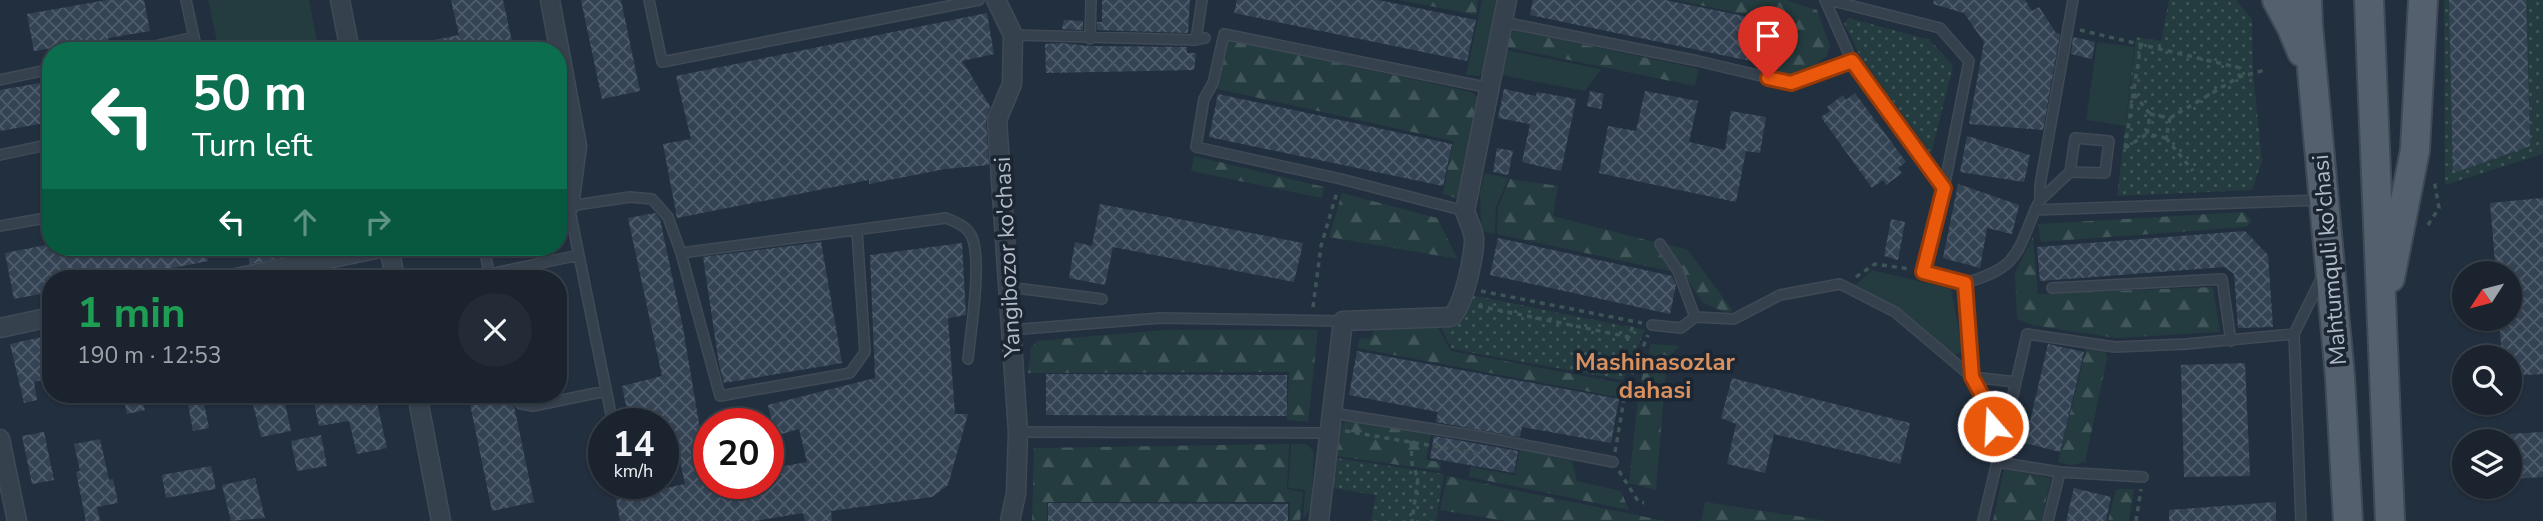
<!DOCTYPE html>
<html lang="en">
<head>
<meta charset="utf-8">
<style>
  :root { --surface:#1a232e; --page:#232b36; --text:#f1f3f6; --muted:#9fa4aa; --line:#38404a }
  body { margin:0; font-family:"Nunito Sans",sans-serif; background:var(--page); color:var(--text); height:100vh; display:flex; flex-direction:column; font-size:26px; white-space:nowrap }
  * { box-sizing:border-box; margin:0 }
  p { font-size:23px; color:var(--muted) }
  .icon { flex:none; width:38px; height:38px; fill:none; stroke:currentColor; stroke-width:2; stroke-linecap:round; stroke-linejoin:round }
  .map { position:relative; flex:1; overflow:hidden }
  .side { position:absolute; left:42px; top:270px; width:525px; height:133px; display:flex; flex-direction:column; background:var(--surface); border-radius:28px; box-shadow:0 2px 5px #0004,0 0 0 2px var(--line) }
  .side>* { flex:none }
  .top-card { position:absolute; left:42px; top:42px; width:525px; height:214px; border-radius:28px; box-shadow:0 2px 5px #0004,0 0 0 2px var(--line); background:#0b6e4f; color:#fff; overflow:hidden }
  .needle { width:46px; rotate:234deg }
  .fabs { position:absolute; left:2452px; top:261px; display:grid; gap:14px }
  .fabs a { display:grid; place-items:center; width:70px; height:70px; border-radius:50%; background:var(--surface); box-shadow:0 2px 5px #0004,0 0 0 2px var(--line); font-size:35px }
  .speed { position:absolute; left:588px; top:408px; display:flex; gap:14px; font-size:35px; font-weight:700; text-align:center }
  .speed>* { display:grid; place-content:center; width:91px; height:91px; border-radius:50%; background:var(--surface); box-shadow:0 2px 5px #0004,0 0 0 2px var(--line); line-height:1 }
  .speed small { font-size:18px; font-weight:400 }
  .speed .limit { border:10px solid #d22; background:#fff; color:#111 }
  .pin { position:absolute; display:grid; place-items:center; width:60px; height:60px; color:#fff; margin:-72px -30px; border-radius:50% 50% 50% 0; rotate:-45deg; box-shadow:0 0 7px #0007 }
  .pin .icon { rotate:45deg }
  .me { position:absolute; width:77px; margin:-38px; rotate:341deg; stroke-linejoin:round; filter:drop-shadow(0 0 5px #0008) }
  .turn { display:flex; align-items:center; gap:24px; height:147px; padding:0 35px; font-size:32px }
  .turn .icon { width:91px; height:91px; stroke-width:2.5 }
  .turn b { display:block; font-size:49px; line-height:60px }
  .lanes { display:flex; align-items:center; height:66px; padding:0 35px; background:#0003; justify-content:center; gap:35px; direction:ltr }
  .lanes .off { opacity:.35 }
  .round { display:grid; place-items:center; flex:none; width:74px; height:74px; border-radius:37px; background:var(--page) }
  .headline { display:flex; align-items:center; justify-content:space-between; height:119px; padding:0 35px }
  h1 { font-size:42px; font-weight:700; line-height:52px; color:#1e9e55 }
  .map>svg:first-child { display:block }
  .grass { fill:#243c3f }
  .forest { fill:url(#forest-firs) }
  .park { fill:url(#park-dots) }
  .building { fill:url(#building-cross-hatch) }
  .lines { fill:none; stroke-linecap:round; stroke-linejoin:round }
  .service-casing { stroke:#404a56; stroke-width:12 }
  .minor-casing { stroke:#404a56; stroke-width:21 }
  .primary-casing { stroke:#404a56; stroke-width:32 }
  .path { stroke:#3d5557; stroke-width:3.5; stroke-dasharray:5 5; stroke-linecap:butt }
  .service { stroke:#36414e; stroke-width:9 }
  .minor { stroke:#36414e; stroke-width:18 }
  .primary { stroke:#54606e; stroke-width:28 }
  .route-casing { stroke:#983908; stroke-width:18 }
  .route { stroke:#ea580c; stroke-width:12 }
  .labels { text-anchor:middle; stroke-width:7; stroke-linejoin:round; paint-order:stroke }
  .street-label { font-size:23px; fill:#b2bbc9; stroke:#1c2632 }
  .neighbourhood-label { font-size:24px; font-weight:bold; fill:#d8905e; stroke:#1c2632 }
</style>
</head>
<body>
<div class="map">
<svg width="2543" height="521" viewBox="0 0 2543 521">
  <defs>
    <pattern id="forest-firs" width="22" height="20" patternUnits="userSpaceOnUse" patternTransform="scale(1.75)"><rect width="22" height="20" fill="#243c3f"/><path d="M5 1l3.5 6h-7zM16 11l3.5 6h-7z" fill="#415659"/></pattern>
    <pattern id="park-dots" width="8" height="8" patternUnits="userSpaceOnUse" patternTransform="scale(1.75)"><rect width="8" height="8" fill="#243c3f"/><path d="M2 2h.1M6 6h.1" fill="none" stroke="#415659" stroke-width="1.8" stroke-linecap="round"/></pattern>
    <pattern id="building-cross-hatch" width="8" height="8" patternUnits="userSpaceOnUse" patternTransform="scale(1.75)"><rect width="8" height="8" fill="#344354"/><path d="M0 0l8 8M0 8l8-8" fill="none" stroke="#4f5c6b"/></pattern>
  </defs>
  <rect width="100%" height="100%" fill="#222f3e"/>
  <path class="grass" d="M208,0H309L319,51H219Z
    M1482,0H1499L1484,72L1479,76L1466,75Z
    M2097,42L2134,47L2125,126L2086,120Z
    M1506,50L1601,69L1585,91L1501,75Z
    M1485,173L1509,178L1496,207L1495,234L1481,231L1480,191Z
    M1872,270L1951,289L1963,352L1953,355L1896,307L1855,285Z
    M1291,444H1307L1314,452L1311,508L1303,519L1305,490L1288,488Z"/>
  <path class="forest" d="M1399,0H1478L1476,15Z
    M1676,0H1785L1817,10L1830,46L1827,56L1810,69L1795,75L1766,70L1775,21Z
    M1510,29L1699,69L1695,86L1506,47Z
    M1228,39L1471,92L1479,98L1460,194L1456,198L1443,194L1453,141L1218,89Z
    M1194,156L1324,187L1322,198L1191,171Z
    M1510,179L1558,186L1553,216L1654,242L1674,272L1497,234L1498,207Z
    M1342,193L1437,218L1458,259L1329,237Z
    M2244,212L2252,222L2246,227L2041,242L2038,224Z
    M2033,237L2038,294L2213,287L2220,332L2116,338L2032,325L2017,319L2015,273Z
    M1663,244L1687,249L1733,311L1725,312L1703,303Z
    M1436,324L1451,351L1621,383L1617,397L1357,348L1360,338L1370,339L1375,327Z
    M1164,330H1318L1308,422L1287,420L1289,372L1028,373L1031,347L1037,341Z
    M1651,344L1680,346L1667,358L1656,490L1629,483L1639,389Z
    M2086,349L2105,351L2107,359L2085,462L2071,465L2058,462Z
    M1346,421L1431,434L1426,460L1441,462L1440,471L1337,456L1341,425Z
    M1289,444L1287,489L1303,492L1300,521H1290V502H1047V521H1032L1034,448Z
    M1520,449L1572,461L1577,481L1621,491L1629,510L1469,477L1471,467L1515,475Z
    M2004,469L2051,478L2041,521H1993Z
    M1447,476L1665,521H1505L1440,510Z
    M2116,489H2134L2129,521H2108Z
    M1705,502L1828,521H1701Z"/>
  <path class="park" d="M2169,0H2236L2252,19L2253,73L2262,161L2252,190L2117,196L2136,37L2161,41Z
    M2444,0H2543V154L2445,185Z
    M1849,18L1930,40L1953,66L1931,154L1860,56L1844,23Z
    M1471,295L1645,330L1623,380L1452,349L1439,324C1466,325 1464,319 1471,295Z
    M1336,458L1444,474L1436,521H1371L1376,495L1332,488Z"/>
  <path class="building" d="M107,0H144L150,31L108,38L110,51H79L78,44L34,51L27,14Z
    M451,0H503L514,51H415V44L459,35Z
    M581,0H621L640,91L602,99Z
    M1102,0H1190L1188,33L1097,30V22H1102Z
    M1237,0H1378L1476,20L1467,61L1234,13Z
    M1533,0H1665L1773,22L1765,64L1530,15Z
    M1934,0H2025L2032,11L2039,7L2056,33L2060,34L2043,130L1969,124L1984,42L1964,13L1933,4Z
    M2449,0H2526L2530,146L2453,173Z
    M987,13L994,54L962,61L990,106L986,121L989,165L945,169L869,184V180L677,218L663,144L691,139L676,76Z
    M1064,20L1083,21V30L1062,29Z
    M2073,37L2095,42L2092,59L2071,54Z
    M1061,43L1089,46L1187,47V53H1196L1194,70L1046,73L1045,44Z
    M51,81V122L0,131V90Z
    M1504,89L1536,96L1537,92L1576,99L1561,171L1522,162L1530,124L1498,118Z
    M1590,91L1604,94L1601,109L1587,106Z
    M1645,91L1698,101L1689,142L1725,150L1731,111L1766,117L1760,153L1746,151L1736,202L1599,173L1608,126L1636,131Z
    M1855,93L1906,162L1898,168L1902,173L1886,185L1883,180L1872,188L1821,117L1830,111L1827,107L1843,95L1846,100Z
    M1218,94L1452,144L1443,186L1209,137Z
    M1967,136L2030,155L2024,182L1960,172Z
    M1497,148L1513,151L1508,175L1493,172Z
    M1958,184L2019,205L2012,234L1987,228L1980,268L1943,258Z
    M2543,198V374L2510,376V357H2502L2499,318H2510V273H2496L2490,203Z
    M1100,204L1303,243L1294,282L1113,247L1105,285L1069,278L1075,242L1092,246Z
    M655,213L660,219L683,328L709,483H768V469L807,462L799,429L775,436L768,405L875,378L870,255L962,243L966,315L948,318L955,414H968L948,485L932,497L831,511L832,521H805L803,513L755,521H620L616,499L685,484L673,428L663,431V424H630L622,386L662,376L628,218Z
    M1891,219L1905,222L1898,260L1884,256Z
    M2245,231L2268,255L2273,327L2238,328L2234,274L2225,267L2040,281L2037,247Z
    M1498,238L1672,276L1676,285L1670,314L1490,275Z
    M821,242L842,363L724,383L719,364L703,257Z
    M51,244V247H205L208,261L122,278H51V292L14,299L5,253Z
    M246,247H330L250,264Z
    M51,335V378L34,382L37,400L24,403L10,344Z
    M2048,344L2084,352L2060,452L2025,443Z
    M1357,351L1619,399L1611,443L1522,427L1520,437L1436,422L1438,412L1349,395Z
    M2245,363L2250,476L2184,477L2181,365Z
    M1046,374L1287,375V416L1046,415Z
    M1732,378L1910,423L1900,464L1774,434L1765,473L1727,464L1736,424L1721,418Z
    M123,394H141L145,410L127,414Z
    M186,394H202L209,428L193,431Z
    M312,394H375L387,448L357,454L349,421L319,426Z
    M468,394H507L514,406L534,502L492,511Z
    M284,398L291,431L261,437L253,404Z
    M44,432L54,480L32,484L22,436Z
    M2543,432V477L2510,479V434Z
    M321,435L327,466L297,471L291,441Z
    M1434,436L1518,451L1514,473L1430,458Z
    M100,439L109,480L113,479L118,503L97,507L100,521H86L76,472L80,471L74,444Z
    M211,466L216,489L166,498L162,475Z
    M255,478L265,518L231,521L222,485Z
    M2074,488L2111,497L2106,521H2066Z
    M2276,502V521H2169V510Z
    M1048,503L1288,504V521H1048Z"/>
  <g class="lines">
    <g class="service-casing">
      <path id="service" d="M186,0L197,51
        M649,0L662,62L979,0
        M1825,0L1852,61L1944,188L1923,272L1965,283L1972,377L2016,382L1983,521
        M1829,0L1940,28L1969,61L1944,188
        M1503,22L1698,61L1791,83L1852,61
        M1013,35L1196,40L1205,38
        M1090,39L1091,0
        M1196,40L1202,0
        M133,51L194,37
        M0,80L51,69
        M0,155L51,144
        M2040,200L2070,172L2105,173L2109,141L2075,138L2070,172
        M2035,210L2040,200V185L2073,0
        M1465,211L1341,179L1196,147L1204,99L1213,83L1224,34L1490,88
        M0,226L51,217
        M1660,244L1678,271L1695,317
        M484,247L490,277
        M681,253L946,218C956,222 967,226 972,237C982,263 971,329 968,359
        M490,274L579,255
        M1965,283C2016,268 2016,257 2035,210L2320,200
        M1008,287L1102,299
        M2052,288L2222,279L2231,341
        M1652,325L1681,328L1695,317L1734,319L1780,295L1840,284L1844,286L1895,312L1972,377L1985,401L1993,426L1997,462L2060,472L2143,477
        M1010,330L1160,318L1343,321
        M2016,382L2027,334L2115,347L2186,344L2294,334
        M514,394L521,404L533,406L606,391
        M1332,413L1484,437L1613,462
        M613,424L569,206L630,197L652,199L668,217L681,253L720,396L850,373L865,352L857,230
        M1018,432L1328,433
        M2048,521L2060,472
        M2301,521L2294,334L2323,275"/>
    </g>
    <g class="minor-casing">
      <path id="minor" d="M340,0L350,51
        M550,0L577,146L569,206L558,209
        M996,0L1013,35L1012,84L997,120L1018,432L1016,494L1010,521
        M389,247L395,278
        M236,278L385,247
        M0,328L51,317
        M417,394L441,521
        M0,439L17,521
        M1319,521L1343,321L1450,317C1463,312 1475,252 1474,238C1473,230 1468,220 1465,211L1507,0"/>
    </g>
    <g class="primary-casing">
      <path id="primary" d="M2277,0L2292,28L2302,52
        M2307,0L2308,26L2340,377L2348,521
        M2369,0L2390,521
        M2390,278L2415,150L2423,0"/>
    </g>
    <path class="path" d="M2080,30L2240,68L2239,77
      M2134,94L2150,114
      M2170,118L2166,138L2147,134L2150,114L2170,118L2239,77L2265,70
      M2166,138L2193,171
      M2125,148L2141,44
      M2125,148L2147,134
      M2428,225L2439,208L2434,180
      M1856,277L1875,264L1910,269
      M1481,291L1642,323
      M1478,306L1629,337L1634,322
      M1313,307L1321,246L1337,192
      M1345,431L1481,454L1482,450
      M1411,441L1412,464L1418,478L1412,521
      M1615,452L1626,388L1648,335
      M1619,471L1638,501L1644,503
      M2136,521L2141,489"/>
    <use href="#service" class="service"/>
    <use href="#minor" class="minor"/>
    <use href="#primary" class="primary"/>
  </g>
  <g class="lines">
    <g class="route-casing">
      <path id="route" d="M1768,78L1791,83L1852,61L1944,188L1923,272L1965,283L1972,377L1985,401L1993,426"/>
    </g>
    <use href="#route" class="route"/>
  </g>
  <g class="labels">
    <g class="street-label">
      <text transform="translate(1007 257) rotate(-93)" y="8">Yangibozor ko'chasi</text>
      <text transform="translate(2329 260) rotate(-95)" y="8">Mahtumquli ko'chasi</text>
    </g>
    <g class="neighbourhood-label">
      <text x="1655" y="370">Mashinasozlar<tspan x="1655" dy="28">dahasi</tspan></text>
    </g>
  </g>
</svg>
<div class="fabs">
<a><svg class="needle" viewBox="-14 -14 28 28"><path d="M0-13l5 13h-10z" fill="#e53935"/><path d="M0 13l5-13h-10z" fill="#9fa4aa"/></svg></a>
<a><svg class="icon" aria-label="search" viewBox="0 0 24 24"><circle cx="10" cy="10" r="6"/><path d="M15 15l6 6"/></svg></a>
<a><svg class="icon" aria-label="layers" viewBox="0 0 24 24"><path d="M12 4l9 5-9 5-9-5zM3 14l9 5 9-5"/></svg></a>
</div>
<div class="speed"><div>14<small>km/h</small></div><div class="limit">20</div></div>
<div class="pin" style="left:1768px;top:78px;background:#d93025"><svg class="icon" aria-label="arrive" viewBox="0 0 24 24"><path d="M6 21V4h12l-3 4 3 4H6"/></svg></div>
<svg class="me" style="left:1993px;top:426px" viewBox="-20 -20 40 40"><circle r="17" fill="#ea580c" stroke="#fff" stroke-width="3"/><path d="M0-11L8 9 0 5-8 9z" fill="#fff"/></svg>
<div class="top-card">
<div class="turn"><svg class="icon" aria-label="left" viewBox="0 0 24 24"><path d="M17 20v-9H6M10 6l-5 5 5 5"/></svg><div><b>50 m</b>Turn left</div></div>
<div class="lanes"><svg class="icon" aria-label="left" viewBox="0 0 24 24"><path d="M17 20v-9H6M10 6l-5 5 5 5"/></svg><svg class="icon off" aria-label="ahead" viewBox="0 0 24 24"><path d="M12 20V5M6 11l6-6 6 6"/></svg><svg class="icon off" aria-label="right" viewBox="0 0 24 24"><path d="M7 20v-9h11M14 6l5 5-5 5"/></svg></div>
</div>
<section class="side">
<div class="headline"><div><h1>1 min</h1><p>190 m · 12:53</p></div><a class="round"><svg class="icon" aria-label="close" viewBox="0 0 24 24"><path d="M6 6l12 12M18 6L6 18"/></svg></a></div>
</section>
</div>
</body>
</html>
